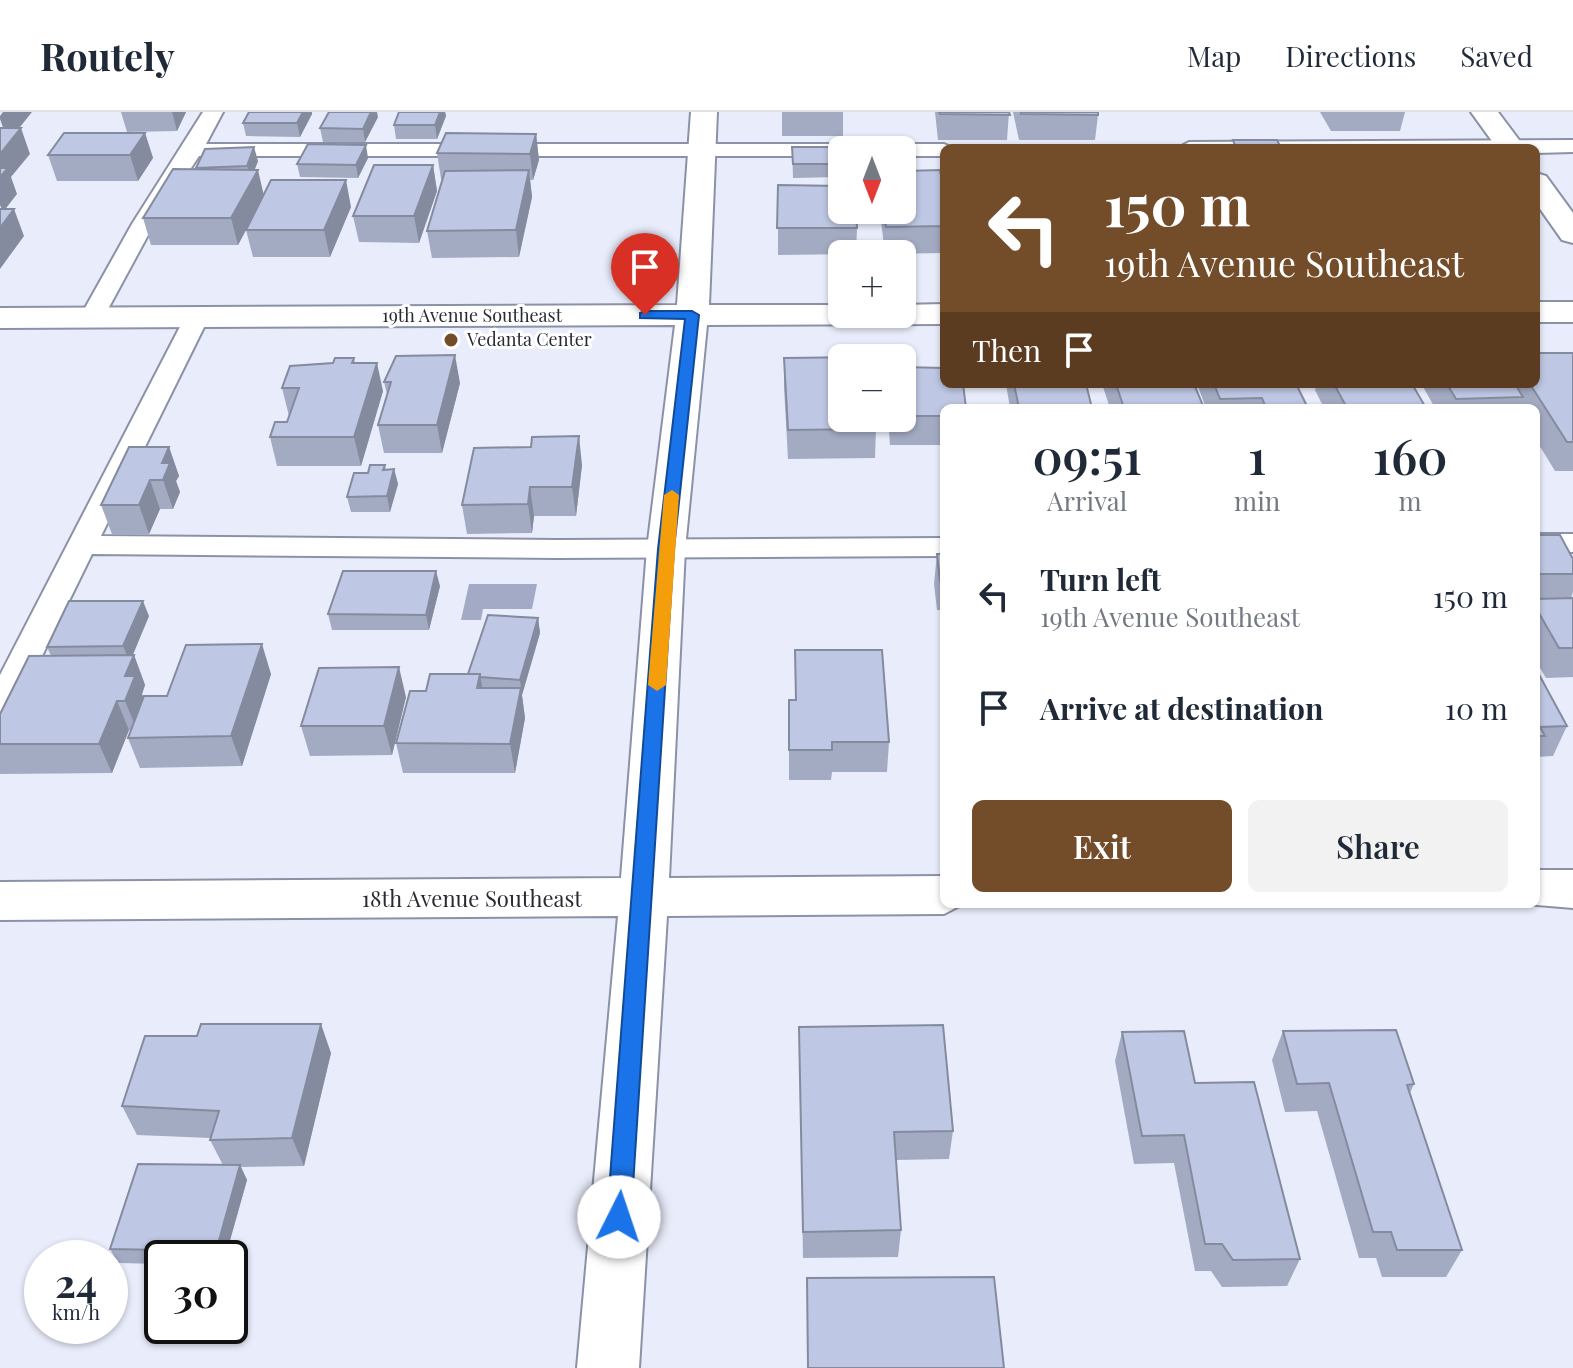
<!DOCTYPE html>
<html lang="en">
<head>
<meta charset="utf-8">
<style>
  :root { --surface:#fff; --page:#f2f2f3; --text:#1f2937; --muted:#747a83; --line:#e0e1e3; --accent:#734c2a }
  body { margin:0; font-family:"Playfair Display",serif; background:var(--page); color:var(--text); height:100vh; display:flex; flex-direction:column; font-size:30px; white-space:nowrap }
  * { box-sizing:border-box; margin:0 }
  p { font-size:26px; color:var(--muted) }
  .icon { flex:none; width:44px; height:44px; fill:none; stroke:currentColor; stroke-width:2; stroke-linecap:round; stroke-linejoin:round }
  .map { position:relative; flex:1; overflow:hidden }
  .side { position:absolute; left:940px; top:292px; width:600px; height:504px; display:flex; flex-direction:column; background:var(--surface); border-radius:12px; box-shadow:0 2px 6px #0004 }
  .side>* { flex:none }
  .banner { position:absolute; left:940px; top:32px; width:600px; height:244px; border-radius:12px; box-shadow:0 2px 6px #0004; background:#734c2a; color:#fff; overflow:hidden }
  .needle { width:52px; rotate:180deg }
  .controls { position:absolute; left:828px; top:24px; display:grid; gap:16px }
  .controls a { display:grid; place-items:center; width:88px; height:88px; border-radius:12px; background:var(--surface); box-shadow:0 2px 6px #0004; font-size:40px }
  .speed { position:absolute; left:24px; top:1128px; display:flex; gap:16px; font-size:40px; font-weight:700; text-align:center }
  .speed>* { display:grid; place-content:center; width:104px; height:104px; border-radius:50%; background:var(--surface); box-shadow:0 2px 6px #0004; line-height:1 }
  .speed small { font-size:20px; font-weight:400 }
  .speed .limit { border:4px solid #111; border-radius:12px; background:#fff; color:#111 }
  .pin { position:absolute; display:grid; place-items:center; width:68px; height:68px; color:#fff; margin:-82px -34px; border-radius:50% 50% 50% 0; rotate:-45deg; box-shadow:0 0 8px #0007 }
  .pin .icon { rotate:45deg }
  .me { position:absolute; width:88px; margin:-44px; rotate:4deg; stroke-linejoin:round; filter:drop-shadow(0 0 6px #0008) }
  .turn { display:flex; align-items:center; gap:28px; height:168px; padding:0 32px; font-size:36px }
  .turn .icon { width:104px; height:104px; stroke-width:2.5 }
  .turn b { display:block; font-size:56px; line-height:68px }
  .then { display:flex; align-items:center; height:76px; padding:0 32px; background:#0003; gap:16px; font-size:30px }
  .eta { display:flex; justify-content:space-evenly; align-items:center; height:136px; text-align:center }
  .eta b { font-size:48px; font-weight:600; line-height:56px }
  .primary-button { display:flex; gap:16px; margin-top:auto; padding:16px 32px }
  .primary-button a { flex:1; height:92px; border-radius:12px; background:var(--accent); color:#fff; font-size:32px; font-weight:600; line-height:92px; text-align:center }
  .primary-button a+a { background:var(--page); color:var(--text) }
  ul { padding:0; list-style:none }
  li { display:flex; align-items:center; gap:24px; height:112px; padding:0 32px }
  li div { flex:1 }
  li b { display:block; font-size:30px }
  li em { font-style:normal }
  header { display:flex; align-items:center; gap:48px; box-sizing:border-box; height:112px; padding:0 40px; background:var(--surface); border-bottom:2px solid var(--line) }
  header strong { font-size:38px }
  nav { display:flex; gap:44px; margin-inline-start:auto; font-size:28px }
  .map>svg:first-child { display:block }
  .water { fill:#a2aac5 }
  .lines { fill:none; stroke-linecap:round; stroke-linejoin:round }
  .service-casing { stroke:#8b92a7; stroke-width:4 }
  .minor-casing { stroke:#8b92a7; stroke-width:4 }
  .service { fill:#fff; fill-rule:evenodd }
  .minor { fill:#fff; fill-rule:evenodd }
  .wall { fill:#a3abc3 }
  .shaded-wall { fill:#858b9f }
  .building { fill:#bec7e3; stroke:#858b9f; stroke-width:2 }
  .route { fill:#1a73e8; stroke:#114b97; stroke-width:2 }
  .slow { fill:#f59e0b }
  .poi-dot { fill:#734c2a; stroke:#fff; stroke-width:3 }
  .labels { text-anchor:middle; stroke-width:6; stroke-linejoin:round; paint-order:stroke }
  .far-street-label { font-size:18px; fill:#282a33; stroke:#fff }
  .far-poi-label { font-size:18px; fill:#282a33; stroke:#fff; text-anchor:start }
  .street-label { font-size:22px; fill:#282a33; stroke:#fff }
</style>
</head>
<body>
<header>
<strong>Routely</strong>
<nav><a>Map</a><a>Directions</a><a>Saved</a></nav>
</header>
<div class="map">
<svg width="1573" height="1256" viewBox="0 0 1573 1256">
  <rect width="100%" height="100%" fill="#e9edfb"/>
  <path class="water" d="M469,472H537L532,497H483L481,508H461Z"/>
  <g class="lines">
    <g class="service-casing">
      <path id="service" d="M203,0H223L206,32H842L853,38H842V44H199L154,112L101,210H83L80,205L132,112Z
        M1573,28V40L1536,41V36H1178L1189,30Z
        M902,32H944L953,36H944V44H902V38H891Z
        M197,198L209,205L101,424L557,428L944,426V444L557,446L92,442L17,595L12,603L0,607V563L185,205Z
        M1536,422H1573V440H1536Z"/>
    </g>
    <g class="minor-casing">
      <path id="minor" d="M691,0H717L709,193H842V202H902V193L944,192V212L707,213L685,437L669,766L944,764V792H963L944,802L667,804L639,1256H577L618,804L0,808V770L621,766L647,437L675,213L0,216V196L677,193Z
        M1471,0H1498L1525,36H1497Z
        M1536,61L1546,64L1573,101V131L1562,128L1536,91Z
        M1536,190H1573V210H1536Z
        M1536,758H1573V796L1525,792H1536Z"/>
    </g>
    <use href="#service" class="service"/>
    <use href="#minor" class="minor"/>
  </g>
  <path class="wall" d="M121,0H186L177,19L127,20Z
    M249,0H312V2L300,25L246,24L243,11Z
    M399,0H445L446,4L437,27H396L394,13Z
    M782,0H843V24H782Z
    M935,0H1009L1007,28H938Z
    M1013,0H1098V3L1095,28H1019Z
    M1320,0H1405L1400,19H1331Z
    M378,5L365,30H323L320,16Z
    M145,21L153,46L138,69H57L48,43Z
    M536,22L539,48L533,68H530L532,85L519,145L432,146L427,119L443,67H441L437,41Z
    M792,35H842V65L793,66Z
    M368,46L358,66L300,65L297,52Z
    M258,49L254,58L264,83L351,95L330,145H253L246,118L252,107L238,133H151L143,106L196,57V56Z
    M433,53L437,79L419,131L359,130L353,104Z
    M905,59L944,82V141L885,142L880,101H861L860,98H902Z
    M778,73L857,116L856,142L778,143Z
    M1573,241V359H1555L1536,328V296H1435L1422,273V272H1536Z
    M354,246L355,251L383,279L361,354H277L270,325L287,310L289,304L282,276L333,251Z
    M784,246L876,317L875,346L788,347L784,275Z
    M902,255L944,296V333H890L888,306H902Z
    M384,270L460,271L442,341H384L378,313L387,282Z
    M1006,272H1086L1092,296H1010Z
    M1102,272H1194L1204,296H1110Z
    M1197,272H1296L1308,296H1206Z
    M1317,272H1412L1426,296H1324L1315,278Z
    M169,335L179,364L176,369L180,380L173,397H160L149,422H112L101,393Z
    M385,353L386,358L394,357L398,372L390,400H351L347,385L368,361Z
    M582,353L576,404H534L532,421L467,422L462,393Z
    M1536,423L1573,447V480L1571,486H1573V565L1546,566L1536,549Z
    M937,442H944V498H937L934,472Z
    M440,474L429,518H332L328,502Z
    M149,504L132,543H134L145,573L142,582L144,586L167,584L271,562L242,654L140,656L128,626L131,618H129L112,661L0,662V602L51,544L47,535Z
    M538,506L540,521L522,583L525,606L515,661H403L396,631L426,579L468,562Z
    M1536,557L1567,614L1553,644L1536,645Z
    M406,585L392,643L310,644L301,614Z
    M789,588L889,630L887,660H832L831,668H789Z
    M799,915L953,1019L949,1047L896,1048L901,1118L898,1145L803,1146Z
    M1283,919L1414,972L1410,981L1462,1138L1446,1165H1382L1376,1146H1359L1317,999L1285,1000L1272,948Z
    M1122,920L1195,971L1300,1147L1287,1174L1222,1175L1211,1159H1195L1174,1051L1134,1052L1115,949Z
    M331,941L304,1054L241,1055L247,1068L225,1146H162V1152L118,1151L110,1137L223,1053L210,1028L211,1026L137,1023L122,994Z"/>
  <path class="shaded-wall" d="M3,0H32L8,30L0,7V4Z
    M172,0H186L177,19Z
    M303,0H312V2L300,25L297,11Z
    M371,0H377L378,5L365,30L363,17Z
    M440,0H445L446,4L437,27L435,13Z
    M21,16L30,42L11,65L17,82L3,100L0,93V42Z
    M145,21L153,46L138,69L130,43Z
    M536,22L539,48L533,68L530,42Z
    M366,33L368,46L358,66L356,53Z
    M254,35L258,49L251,68L247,54Z
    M433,53L437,79L419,131L414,104Z
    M258,58L264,84L238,133L231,106Z
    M529,58L532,85L519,145L516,118Z
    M346,68L351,95L330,145L324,118Z
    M14,97L24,124L0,157V116Z
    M455,243L460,271L442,341L437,313Z
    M377,251L383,279L361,354L354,325Z
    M579,324L582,353L576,404L572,375Z
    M169,335L179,364L176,369L180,380L173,397L163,368L162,351Z
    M394,357L398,372L390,400L387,384Z
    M150,368L160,397L149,422L139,393Z
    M530,375L534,404L532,421L528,392Z
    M436,459L440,474L429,518L426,503Z
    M143,489L149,504L130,550L123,534Z
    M538,506L540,521L522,583L520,568Z
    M262,532L271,562L242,654L231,624Z
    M134,543L145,573L142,582L147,594L137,618L125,589V564Z
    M399,555L406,585L392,643L384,614Z
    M480,562L485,592L477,576Z
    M521,576L525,606L515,661L510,632Z
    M117,589L129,618L112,661L99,632Z
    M321,912L331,941L304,1054L292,1026Z
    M240,1053L247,1068L225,1146H220L216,1139Z"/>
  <path class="building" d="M249,0H303L297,11H243Z
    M329,0H371L363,17L320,16Z
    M399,0H440L435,13H394Z
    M939,0H1009L1010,3L940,2Z
    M1021,0H1098V3L1021,2Z
    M0,16H21L0,42Z
    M64,21H145L130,43H48Z
    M446,21L536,22L530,42L437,41Z
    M1233,28H1277L1281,36H1236Z
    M308,32L366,33L356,53L297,52Z
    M972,33H1021V36H972Z
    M858,34H900L901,38H858Z
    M254,35L247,54L196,56L205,37Z
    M792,35H842V52H793Z
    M1062,35H1158V36H1062Z
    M902,45L905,59L940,58L944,82V114L886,115L884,98H902Z
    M374,53H433L414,104H353Z
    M0,56H8L0,65Z
    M173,57L258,58L231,106H143Z
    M529,58L516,118L427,119L445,59Z
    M271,68H346L324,118H246Z
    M778,73L842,74V98H856L857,116H777Z
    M0,97H14L0,116Z
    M1536,241H1573V330H1567L1530,272H1536Z
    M455,243L437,313H378L391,270H384L396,244Z
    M867,245V246H842V306H875L876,317L788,318L784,246Z
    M335,246H354L352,251H377L354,325H270L275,310H287L299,276H282L290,254L333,251Z
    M902,255L944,256V272H963L966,296H944V304H902Z
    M1014,272H1086L1092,296H1019Z
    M1116,272H1194L1204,296H1124Z
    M1214,272H1296L1308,296H1266L1262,286L1220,287Z
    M1334,272H1412L1426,296H1347Z
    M1447,272H1515L1523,285L1456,287Z
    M579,324L572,375H530L528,392L462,393L474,336L531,335L532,325Z
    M129,335H169L162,351H170L163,368H150L139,393H101Z
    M370,353H385L383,358L394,357L387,384L347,385L354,361H368Z
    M1536,423H1560L1573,447V462H1539L1536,456Z
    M937,442H944V469H940Z
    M343,459H436L426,503L328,502Z
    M1573,486V536H1559L1536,496V487Z
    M69,489H143L123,534L47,535Z
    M488,503L538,506L520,568L480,565V562H468Z
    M262,532L231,624L128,626L144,584H167L186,533Z
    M795,538H882L889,630H832V638H789V588H796Z
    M134,543L125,564H135L125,589H117L99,632H0V602L29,544Z
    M399,555L384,614H301L319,556Z
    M1536,557L1567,614L1540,615L1545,624H1536Z
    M430,562H480L477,576H521L510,632L396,631L410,579H426Z
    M201,912H321L292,1026L210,1028L219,999L122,994L145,924H197Z
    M943,913L953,1019L894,1020L901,1118L803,1120L799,915Z
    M1396,918L1414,972L1407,973L1462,1138H1397L1391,1120H1373L1329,971L1297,972L1283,919Z
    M1184,919L1195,971L1254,970L1300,1147L1233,1148L1222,1132H1205L1184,1023L1142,1024L1122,920Z
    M138,1052L240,1053L216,1139L110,1137Z
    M994,1165L1004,1256H808L807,1166Z"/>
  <path class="route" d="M645,199H692L699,203L674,437L631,1105L628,1113L619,1116L611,1113L607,1105L658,437L685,207L640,206V201Z"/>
  <path class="slow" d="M672,378L679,383L666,573L657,579L648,573L664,383Z"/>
  <circle class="poi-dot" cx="451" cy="228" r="8"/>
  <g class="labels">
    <g class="far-street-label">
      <text x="472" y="210">19th Avenue Southeast</text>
    </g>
    <g class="far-poi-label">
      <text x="467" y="234">Vedanta Center</text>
    </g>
    <g class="street-label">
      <text x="472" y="795">18th Avenue Southeast</text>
    </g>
  </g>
</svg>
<div class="controls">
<a><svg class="needle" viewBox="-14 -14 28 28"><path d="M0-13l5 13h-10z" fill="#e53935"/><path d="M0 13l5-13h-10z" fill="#747a83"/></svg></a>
<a>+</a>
<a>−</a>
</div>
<div class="speed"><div>24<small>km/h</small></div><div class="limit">30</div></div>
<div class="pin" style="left:645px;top:203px;background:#d93025"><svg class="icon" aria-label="arrive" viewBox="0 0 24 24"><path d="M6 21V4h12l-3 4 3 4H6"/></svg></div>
<svg class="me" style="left:619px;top:1105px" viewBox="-20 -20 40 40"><circle r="19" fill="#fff"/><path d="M0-13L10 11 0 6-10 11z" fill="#1a73e8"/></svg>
<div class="banner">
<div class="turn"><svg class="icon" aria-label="left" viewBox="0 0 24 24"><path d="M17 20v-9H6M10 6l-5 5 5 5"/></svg><div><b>150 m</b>19th Avenue Southeast</div></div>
<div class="then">Then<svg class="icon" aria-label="arrive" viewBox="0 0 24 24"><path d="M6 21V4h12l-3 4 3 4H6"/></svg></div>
</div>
<section class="side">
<div class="eta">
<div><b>09:51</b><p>Arrival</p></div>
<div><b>1</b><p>min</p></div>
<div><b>160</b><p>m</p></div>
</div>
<ul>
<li><svg class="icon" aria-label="left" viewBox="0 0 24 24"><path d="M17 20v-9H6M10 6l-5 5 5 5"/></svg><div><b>Turn left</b><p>19th Avenue Southeast</p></div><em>150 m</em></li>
<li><svg class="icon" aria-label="arrive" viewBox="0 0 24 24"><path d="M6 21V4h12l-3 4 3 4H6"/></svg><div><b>Arrive at destination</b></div><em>10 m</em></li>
</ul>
<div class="primary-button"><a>Exit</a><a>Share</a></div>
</section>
</div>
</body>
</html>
